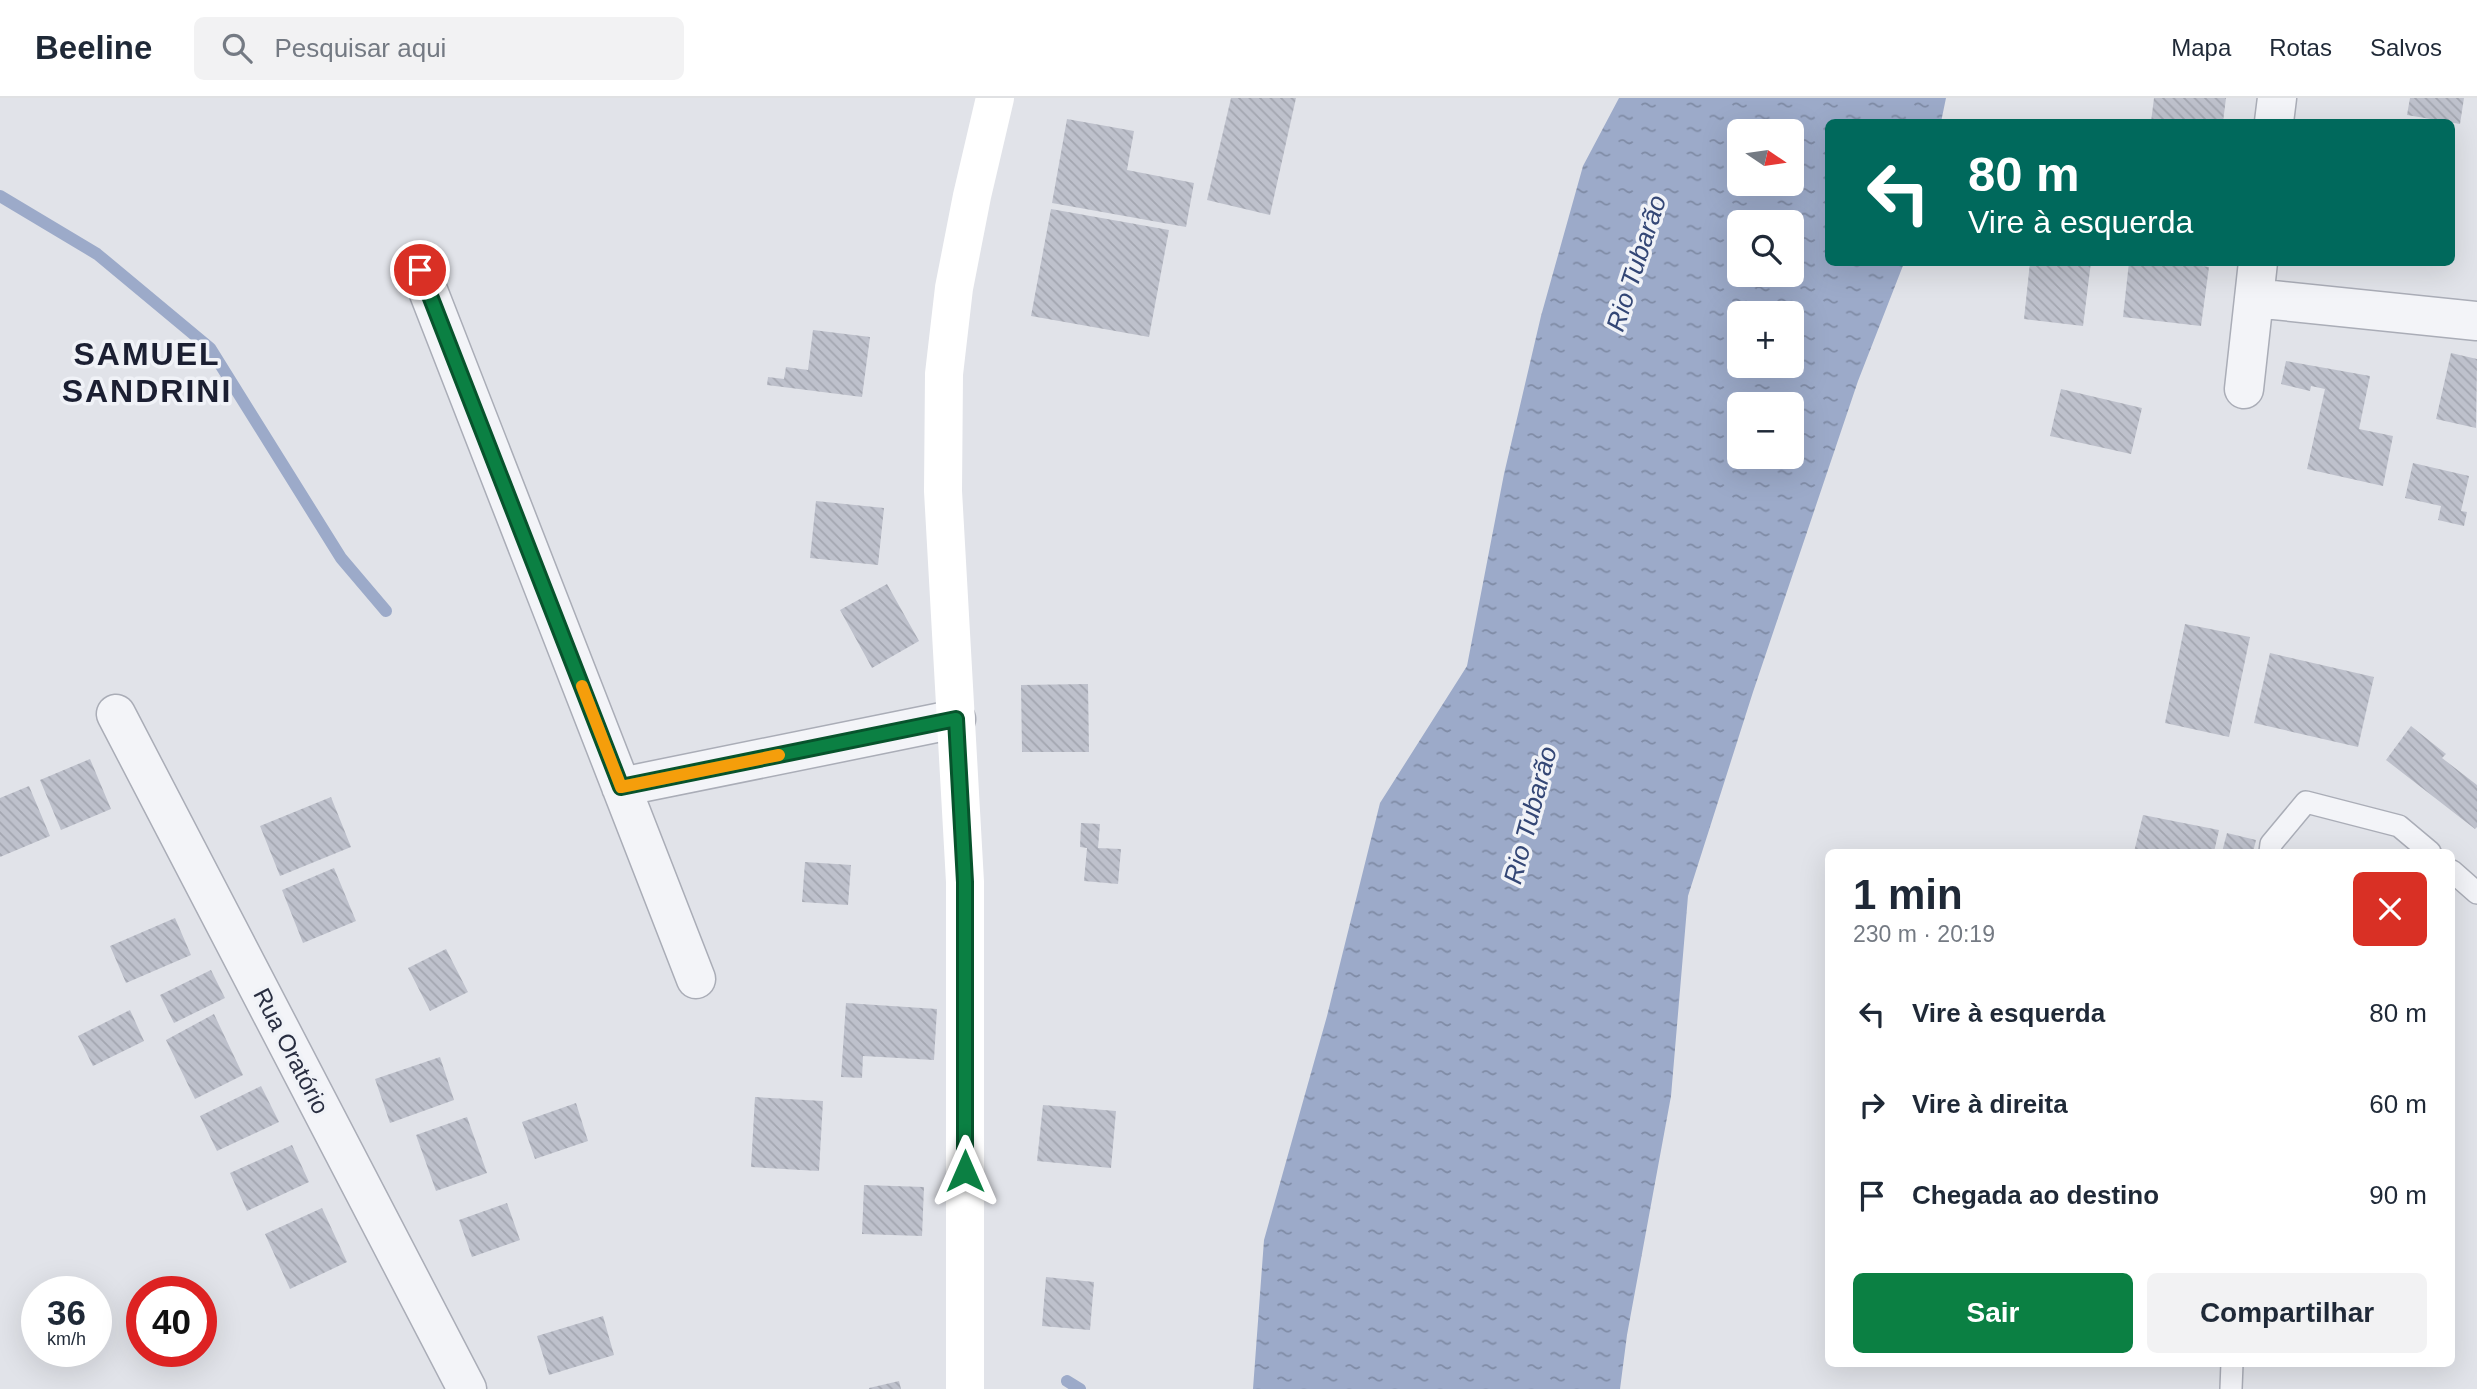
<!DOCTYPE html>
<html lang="pt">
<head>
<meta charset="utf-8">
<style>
  :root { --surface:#fff; --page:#f2f2f3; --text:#1f2937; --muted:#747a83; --line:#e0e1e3; --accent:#0b8043 }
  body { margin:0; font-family:Helvetica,sans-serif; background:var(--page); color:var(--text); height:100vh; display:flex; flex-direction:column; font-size:26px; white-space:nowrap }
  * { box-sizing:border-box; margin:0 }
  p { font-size:23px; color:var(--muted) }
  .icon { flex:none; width:38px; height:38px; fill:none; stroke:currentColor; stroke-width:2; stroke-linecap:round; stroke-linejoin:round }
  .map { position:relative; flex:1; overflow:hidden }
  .details { position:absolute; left:1825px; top:751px; width:630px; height:518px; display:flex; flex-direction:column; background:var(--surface); border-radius:10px; box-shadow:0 7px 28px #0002 }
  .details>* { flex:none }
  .top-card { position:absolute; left:1825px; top:21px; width:630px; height:147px; border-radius:10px; box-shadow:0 7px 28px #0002; background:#00695c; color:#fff; overflow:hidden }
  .needle { width:46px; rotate:103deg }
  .controls { position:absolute; left:1727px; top:21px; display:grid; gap:14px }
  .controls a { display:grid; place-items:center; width:77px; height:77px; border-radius:10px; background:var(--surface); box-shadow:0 7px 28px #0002; font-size:35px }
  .speed { position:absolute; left:21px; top:1178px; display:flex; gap:14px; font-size:35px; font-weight:700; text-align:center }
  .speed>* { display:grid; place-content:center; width:91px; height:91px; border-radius:50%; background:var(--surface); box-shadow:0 7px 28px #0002; line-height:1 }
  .speed small { font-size:18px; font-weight:400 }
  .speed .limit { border:10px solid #d22; background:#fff; color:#111 }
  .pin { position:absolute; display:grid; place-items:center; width:60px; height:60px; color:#fff; margin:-30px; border:4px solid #fff; border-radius:50%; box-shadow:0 2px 7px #0007 }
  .me { position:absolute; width:77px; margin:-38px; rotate:0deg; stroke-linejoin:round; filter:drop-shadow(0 0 5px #0008) }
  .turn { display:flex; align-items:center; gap:24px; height:147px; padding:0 28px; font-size:32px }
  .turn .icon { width:91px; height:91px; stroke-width:2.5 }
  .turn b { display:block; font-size:49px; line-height:60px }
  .round { display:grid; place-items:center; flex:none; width:74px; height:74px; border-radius:10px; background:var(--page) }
  .headline { display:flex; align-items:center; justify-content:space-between; height:119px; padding:0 28px }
  h1 { font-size:42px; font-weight:700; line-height:52px }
  .cta { display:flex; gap:14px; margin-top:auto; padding:14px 28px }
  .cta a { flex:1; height:80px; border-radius:10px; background:var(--accent); color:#fff; font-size:28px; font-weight:700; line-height:80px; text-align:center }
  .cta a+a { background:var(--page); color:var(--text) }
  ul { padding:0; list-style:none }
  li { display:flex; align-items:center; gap:21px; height:91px; padding:0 28px }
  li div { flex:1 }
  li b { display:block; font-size:26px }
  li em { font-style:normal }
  header { display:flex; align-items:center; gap:42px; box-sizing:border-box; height:98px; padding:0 35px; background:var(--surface); border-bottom:2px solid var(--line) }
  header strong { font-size:33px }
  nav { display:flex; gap:38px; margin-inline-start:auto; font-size:24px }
  .search { width:490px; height:63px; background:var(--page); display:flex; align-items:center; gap:18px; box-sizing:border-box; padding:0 24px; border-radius:10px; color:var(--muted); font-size:26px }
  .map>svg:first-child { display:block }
  .water { fill:url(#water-ripples); fill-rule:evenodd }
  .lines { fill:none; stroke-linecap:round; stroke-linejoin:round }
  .stream { stroke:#9caac9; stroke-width:12 }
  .building { fill:url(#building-back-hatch) }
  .lane-casing { stroke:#aaadb7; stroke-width:24 }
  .street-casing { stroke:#aaadb7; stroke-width:41 }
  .lane { stroke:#f3f4f8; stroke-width:21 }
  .street { stroke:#f3f4f8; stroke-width:38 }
  .secondary { stroke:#fff; stroke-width:38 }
  .route-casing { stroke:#07532c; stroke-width:18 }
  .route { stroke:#0b8043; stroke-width:12 }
  .slow { stroke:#f59e0b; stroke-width:12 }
  .labels { text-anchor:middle; stroke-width:7; stroke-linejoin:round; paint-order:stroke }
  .street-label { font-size:24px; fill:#292e41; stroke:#f0f2f7 }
  .water-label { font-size:26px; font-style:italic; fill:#334675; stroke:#f0f2f7 }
  .district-label { font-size:32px; font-weight:bold; letter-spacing:2px; fill:#1b1f32; stroke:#f0f2f7 }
</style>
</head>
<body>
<header>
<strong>Beeline</strong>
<div class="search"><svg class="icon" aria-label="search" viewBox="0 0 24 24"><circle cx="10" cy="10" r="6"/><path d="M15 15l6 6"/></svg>Pesquisar aqui</div>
<nav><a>Mapa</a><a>Rotas</a><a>Salvos</a></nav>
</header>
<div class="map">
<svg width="2477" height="1291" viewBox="0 0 2477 1291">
  <defs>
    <pattern id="water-ripples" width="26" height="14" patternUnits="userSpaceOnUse" patternTransform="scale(1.75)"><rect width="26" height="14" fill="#9caac9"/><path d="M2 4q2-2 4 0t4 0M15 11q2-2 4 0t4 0" fill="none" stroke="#7f8ba5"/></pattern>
    <pattern id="building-back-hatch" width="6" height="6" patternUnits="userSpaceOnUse" patternTransform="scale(1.75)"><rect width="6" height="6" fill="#bec1cc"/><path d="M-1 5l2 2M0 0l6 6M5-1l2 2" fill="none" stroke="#a3a6b0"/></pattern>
  </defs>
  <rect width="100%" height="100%" fill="#e1e3e9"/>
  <path class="water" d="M1619,0H1946L1941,24H1829V164L1904,165L1858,283L1753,594L1688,798L1671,998L1627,1237L1620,1291H1253L1264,1142L1327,918L1380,705L1467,568L1504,376L1541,218L1583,68ZM1740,33H1792V86H1740ZM1740,124H1792V177H1740ZM1740,215H1792V268H1740ZM1740,306H1792V359H1740Z"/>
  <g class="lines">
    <path class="stream" d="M0,98L97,156L210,250L341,460L386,513
      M1067,1283L1080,1291"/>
  </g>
  <path class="building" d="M1231,0H1296L1270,117L1207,102Z
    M2154,0H2226L2223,24H2151Z
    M2410,0H2464L2460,26L2407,17Z
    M1067,21L1134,33L1127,72L1194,85L1186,129L1052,105Z
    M1051,111L1169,132L1149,239L1031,218Z
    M2030,164H2091L2083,228L2024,221Z
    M2129,164H2172L2209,169L2201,228L2123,219Z
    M813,232L870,239L862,299L767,287L768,279L784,281L786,269L808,272Z
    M2451,255L2477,261L2476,330L2436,321Z
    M2286,263L2370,278L2359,331L2393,338L2383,388L2307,371L2325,291L2311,288L2310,293L2281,286Z
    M2061,291L2142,310L2131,356L2050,338Z
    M2413,365L2469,378L2461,413L2467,414L2464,428L2438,422L2441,408L2405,400Z
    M816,403L884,410L878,467L810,460Z
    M887,486L919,543L872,570L840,512Z
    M2185,526L2250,539L2229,639L2165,625Z
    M2270,555L2374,579L2358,649L2254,625Z
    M1088,586L1089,654H1022L1021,587Z
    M2411,628L2446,656L2442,660L2477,687V729L2475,731L2386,662Z
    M90,661L111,711L61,732L40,682Z
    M29,688L50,738L0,759V700Z
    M331,699L351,749L280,778L260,728Z
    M2143,717L2219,732L2214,754H2134Z
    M1081,725L1100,726L1098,750L1121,751L1118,786L1084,783L1087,750L1080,749Z
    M2227,735L2256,742L2253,754H2222Z
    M805,764L851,767L848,807L802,804Z
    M334,770L356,823L303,845L282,792Z
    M175,820L191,857L126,885L110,848Z
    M446,851L468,894L430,913L408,870Z
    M211,872L225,900L174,925L160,897Z
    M846,905L937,911L934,962L863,958L862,980L841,979Z
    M130,912L144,943L93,968L78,938Z
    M214,916L243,977L195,1001L166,942Z
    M440,959L454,1002L390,1025L375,981Z
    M261,988L279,1024L217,1053L200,1018Z
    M755,999L823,1003L819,1073L751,1069Z
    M576,1005L588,1043L535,1061L522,1024Z
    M1043,1007L1116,1013L1111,1070L1037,1063Z
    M467,1019L487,1075L436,1093L416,1037Z
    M292,1047L309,1084L247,1113L230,1075Z
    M864,1087L924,1089L922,1138L862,1136Z
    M507,1105L520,1142L472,1159L459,1122Z
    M322,1110L347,1164L290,1191L265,1136Z
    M1046,1179L1094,1184L1090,1232L1042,1228Z
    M603,1218L614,1257L549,1277L537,1238Z
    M899,1283L901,1291H869V1290Z"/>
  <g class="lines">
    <g class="lane-casing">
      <path id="lane" d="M2270,754L2271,746L2306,704L2399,728L2430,754
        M2452,773L2477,795
        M2231,1291L2232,1265"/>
    </g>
    <g class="street-casing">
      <path id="street" d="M2274,24L2277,0
        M420,172L696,881
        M2254,200L2477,223
        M2244,291L2258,164
        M116,616L467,1291
        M621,689L956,621"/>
    </g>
    <use href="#lane" class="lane"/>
    <use href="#street" class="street"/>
    <path class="secondary" d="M965,1291V784L943,393L944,276L954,190L972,98L995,0"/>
  </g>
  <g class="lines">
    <g class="route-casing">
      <path id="route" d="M420,172L621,689L956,621L965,784V1073"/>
    </g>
    <use href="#route" class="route"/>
    <path class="slow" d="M582,588L621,689L779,657"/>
  </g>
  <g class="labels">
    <g class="street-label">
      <text transform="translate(291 953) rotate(63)" y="8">Rua Oratório</text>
    </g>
    <g class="water-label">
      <text transform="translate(1636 165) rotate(-72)" y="9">Rio Tubarão</text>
      <text transform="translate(1530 717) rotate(-75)" y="9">Rio Tubarão</text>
    </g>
    <g class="district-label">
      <text x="147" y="267">SAMUEL<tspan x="147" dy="37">SANDRINI</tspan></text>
    </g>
  </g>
</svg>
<div class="controls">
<a><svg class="needle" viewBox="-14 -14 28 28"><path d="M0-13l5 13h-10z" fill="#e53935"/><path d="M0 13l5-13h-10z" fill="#747a83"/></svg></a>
<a><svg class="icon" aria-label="search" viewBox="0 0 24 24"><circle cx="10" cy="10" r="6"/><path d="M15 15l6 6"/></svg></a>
<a>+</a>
<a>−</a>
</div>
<div class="speed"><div>36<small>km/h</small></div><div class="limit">40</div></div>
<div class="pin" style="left:420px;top:172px;background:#d93025"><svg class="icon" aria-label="arrive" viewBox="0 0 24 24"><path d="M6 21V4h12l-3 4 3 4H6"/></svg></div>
<svg class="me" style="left:965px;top:1073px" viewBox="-20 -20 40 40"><path d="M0-17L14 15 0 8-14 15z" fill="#0b8043" stroke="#fff" stroke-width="4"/></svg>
<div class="top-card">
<div class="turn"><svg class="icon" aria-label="left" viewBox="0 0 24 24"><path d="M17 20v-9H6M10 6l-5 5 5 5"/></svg><div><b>80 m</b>Vire à esquerda</div></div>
</div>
<section class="details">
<div class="headline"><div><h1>1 min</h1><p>230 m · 20:19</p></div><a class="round" style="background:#d93025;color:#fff"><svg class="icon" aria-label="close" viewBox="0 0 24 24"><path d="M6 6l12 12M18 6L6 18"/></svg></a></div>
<ul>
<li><svg class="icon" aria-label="left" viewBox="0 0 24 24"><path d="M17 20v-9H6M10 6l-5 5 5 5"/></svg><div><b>Vire à esquerda</b></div><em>80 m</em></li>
<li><svg class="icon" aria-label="right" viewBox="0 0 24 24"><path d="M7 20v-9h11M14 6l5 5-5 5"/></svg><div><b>Vire à direita</b></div><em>60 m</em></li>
<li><svg class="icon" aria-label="arrive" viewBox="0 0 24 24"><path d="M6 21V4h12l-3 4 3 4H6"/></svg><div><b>Chegada ao destino</b></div><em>90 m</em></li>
</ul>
<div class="cta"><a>Sair</a><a>Compartilhar</a></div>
</section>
</div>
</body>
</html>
